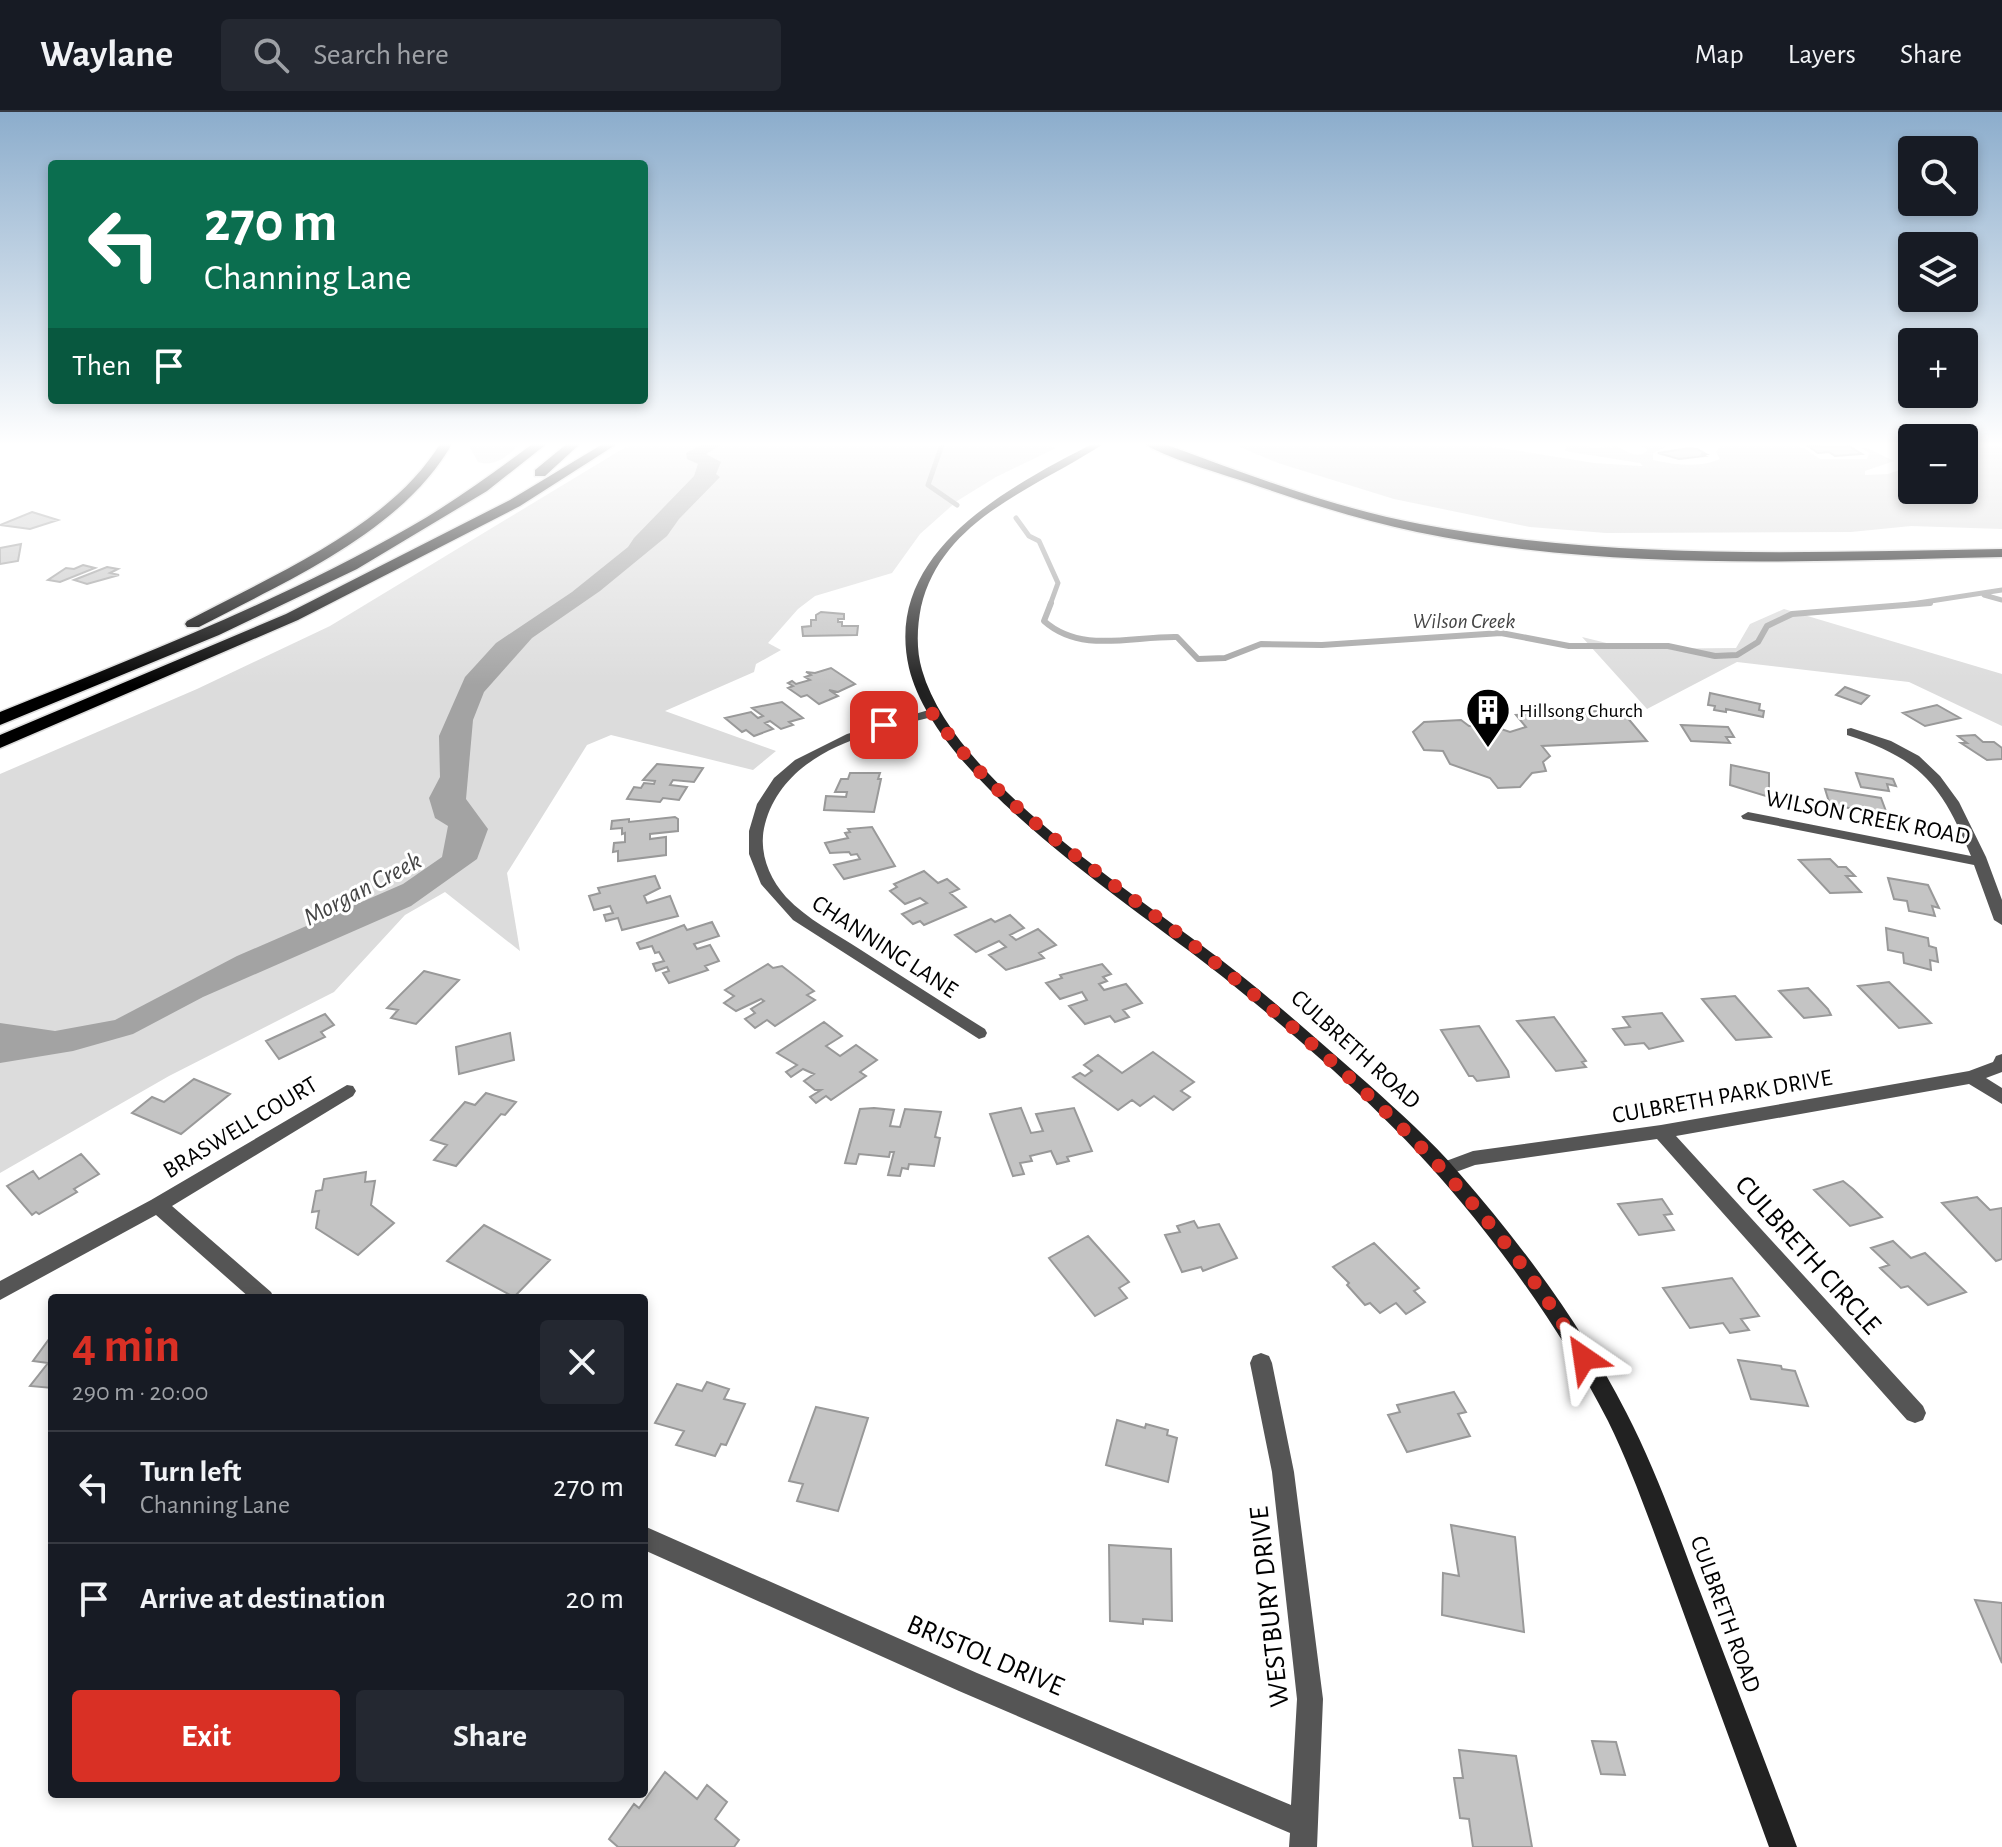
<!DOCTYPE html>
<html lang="en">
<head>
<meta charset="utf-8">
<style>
  :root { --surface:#171b24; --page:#242831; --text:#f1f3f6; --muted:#9ea1a6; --line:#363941; --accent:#d93025 }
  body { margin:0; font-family:"Alegreya Sans",sans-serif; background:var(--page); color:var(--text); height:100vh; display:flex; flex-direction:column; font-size:30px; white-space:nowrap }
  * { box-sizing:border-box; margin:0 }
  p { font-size:26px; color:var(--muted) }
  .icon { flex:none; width:44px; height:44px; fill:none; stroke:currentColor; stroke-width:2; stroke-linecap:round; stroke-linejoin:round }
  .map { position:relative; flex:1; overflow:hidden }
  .details { position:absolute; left:48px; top:1182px; width:600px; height:504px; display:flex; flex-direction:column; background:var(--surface); border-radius:8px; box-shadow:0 4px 12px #0003 }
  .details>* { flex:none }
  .guide { position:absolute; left:48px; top:48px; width:600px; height:244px; border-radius:8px; box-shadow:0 4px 12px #0003; background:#0b6e4f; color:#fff; overflow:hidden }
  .fabs { position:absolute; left:1898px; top:24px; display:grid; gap:16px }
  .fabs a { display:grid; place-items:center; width:80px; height:80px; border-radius:8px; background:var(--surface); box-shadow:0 4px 12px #0003; font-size:40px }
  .pin { position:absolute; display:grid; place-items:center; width:68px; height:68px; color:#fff; margin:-34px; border-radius:16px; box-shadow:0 4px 12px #0006 }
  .me { position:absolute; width:88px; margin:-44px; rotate:328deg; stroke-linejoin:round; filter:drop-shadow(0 0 6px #0008) }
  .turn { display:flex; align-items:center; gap:28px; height:168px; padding:0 24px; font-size:36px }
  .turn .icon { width:104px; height:104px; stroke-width:2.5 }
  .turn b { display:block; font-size:56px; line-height:68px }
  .then { display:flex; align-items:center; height:76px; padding:0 24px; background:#0003; gap:16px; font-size:30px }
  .round { display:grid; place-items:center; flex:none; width:84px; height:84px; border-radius:8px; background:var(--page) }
  .headline { display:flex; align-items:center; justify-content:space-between; height:136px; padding:0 24px }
  h1 { font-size:48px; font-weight:700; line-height:60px; color:var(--accent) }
  .cta { display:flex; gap:16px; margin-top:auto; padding:16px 24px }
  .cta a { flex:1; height:92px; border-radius:8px; background:var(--accent); color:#fff; font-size:32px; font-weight:700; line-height:92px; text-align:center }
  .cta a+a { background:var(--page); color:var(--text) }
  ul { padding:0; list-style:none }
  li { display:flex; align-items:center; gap:24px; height:112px; padding:0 24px; border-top:2px solid var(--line) }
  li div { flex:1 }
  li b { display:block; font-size:30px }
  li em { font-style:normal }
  header { display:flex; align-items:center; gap:48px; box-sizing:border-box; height:112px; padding:0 40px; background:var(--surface); border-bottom:2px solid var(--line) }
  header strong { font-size:38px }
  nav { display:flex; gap:44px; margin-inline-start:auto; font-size:28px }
  .search { width:560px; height:72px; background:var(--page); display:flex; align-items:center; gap:20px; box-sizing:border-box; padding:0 28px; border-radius:8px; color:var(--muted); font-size:30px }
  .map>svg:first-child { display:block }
  .green { fill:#dcdcdc }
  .water { fill:#a3a3a3 }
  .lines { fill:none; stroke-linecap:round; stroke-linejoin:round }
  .stream-far1 { stroke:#a3a3a3; stroke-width:5 }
  .stream { stroke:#a3a3a3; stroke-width:6 }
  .building { fill:#c4c4c4; stroke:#999; stroke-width:2 }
  .highway-casing { stroke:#dbdbdb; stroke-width:3 }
  .street { fill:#555; fill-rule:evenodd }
  .secondary { fill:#222; fill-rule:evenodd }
  .highway { fill:#000; fill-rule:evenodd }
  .route { stroke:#d93025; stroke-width:14; stroke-dasharray:0 25.2 }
  .labels { text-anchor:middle; stroke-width:6; stroke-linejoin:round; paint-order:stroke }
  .far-poi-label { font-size:20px; fill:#000; stroke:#fff; text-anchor:start }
  .far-water-label { font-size:22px; font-style:italic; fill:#444; stroke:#fff }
  .street-label { font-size:24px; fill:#000; stroke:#fff }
  .water-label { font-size:26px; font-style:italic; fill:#444; stroke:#fff }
  .near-street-label { font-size:28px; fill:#000; stroke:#fff }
</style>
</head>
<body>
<header>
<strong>Waylane</strong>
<div class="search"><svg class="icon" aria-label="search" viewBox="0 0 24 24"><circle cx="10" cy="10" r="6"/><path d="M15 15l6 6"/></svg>Search here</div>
<nav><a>Map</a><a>Layers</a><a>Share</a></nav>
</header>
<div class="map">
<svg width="2002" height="1735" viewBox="0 0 2002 1735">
  <rect width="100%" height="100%" fill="#fff"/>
  <path class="green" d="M467,330H523C510,341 497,356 478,350Z
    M634,330H1036L1056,336L996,365L957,389L920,422L892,461L815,484L798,497L768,531L781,538L756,552L754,560L665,599L776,639L753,658L611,623L587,633L507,761L520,839L445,780L405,803L334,880L169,964L0,1061V662L197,577L330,514Z
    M1228,330H1463L1594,351L1640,354H1643L1640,351L1565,339L1566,334L1561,330H1581L1592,336L1616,334C1626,338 1637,349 1648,338L1634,330L1666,335L1653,341V348C1676,353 1699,356 1720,347L1716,340L1721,334L1713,330H1787L1804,336L1820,347H1867L1869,341L1861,336L1865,335L1894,349L1865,359V363L1888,362L1912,354V378H1964V338L1994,333L1991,330H2002V417L1911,414L1851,420L1606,421L1530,415L1394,387L1278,351Z
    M1784,497L2002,562V614L1909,570L1737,550L1647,597L1582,525L1631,537L1736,536L1750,512Z"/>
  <path class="water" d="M707,330H726L706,342L721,350L716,362L720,365L679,407L667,424L600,479L532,526L484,580L473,608L466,687L488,717L477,747L411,794L203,885L133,922L73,939L0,951V911L55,919L115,908L237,844L403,772L442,745L448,714L435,706L429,686L440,665L439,624L465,565L496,531L572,480L628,435L634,426L694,364L698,352L687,347L686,341Z"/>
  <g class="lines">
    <path class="stream-far1" d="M943,330L928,373L957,393
      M1016,406L1029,424L1039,429L1058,471L1050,493
      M1984,483L2002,488
      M1905,493L2002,478"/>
    <path class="stream" d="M1051,491L1044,509C1081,542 1132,524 1177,525L1198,547L1225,546L1261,532L1322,533L1501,521L1569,534H1668L1715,544L1737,543L1758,530L1767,514L1792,502L1930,491"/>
  </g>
  <path class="building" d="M1824,331H1844L1862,342L1835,344L1829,340L1818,341L1808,334H1820L1816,332Z
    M1689,336L1697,337L1706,342H1701L1705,344L1679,347L1658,341Z
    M32,400L58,408L30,417L0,413Z
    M21,432L18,449L0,452V436Z
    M83,453L95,456L60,470L48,468L66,456L74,457Z
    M107,455L118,457L110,461L119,463L87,472L74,468Z
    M821,500L844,502V507H838V510H842V514H858L857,523L803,524L802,515L811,514V508H816V503Z
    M831,556L855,572L838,580L829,578L838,584L819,592L807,583L801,585L788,576L793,574L788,571L792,569L796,572L810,568L805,565L811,563L806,560L815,561Z
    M1845,575L1869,584L1861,592L1836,583Z
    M1710,581L1760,592L1759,598L1764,599L1763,605L1726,597V600L1714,598L1715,594L1708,593Z
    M782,590L803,606L789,610L793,613L781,617L770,609L765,611L773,617L754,624L746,618L742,620L725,606L751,600L758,606L763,604L752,596Z
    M1937,593L1960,606L1925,614L1903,601Z
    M1621,598L1647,629L1542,634L1550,644L1543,650L1546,659L1532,661L1520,675L1498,676L1490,666L1450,652L1443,639L1424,638L1413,620L1424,610L1461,608L1469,614L1489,613L1510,620L1526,615L1516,603Z
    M1681,613L1728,615L1734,625H1726L1730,631L1691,629Z
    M1975,623L1983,630H1994L2002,636V647L1987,648L1961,631H1967L1958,624Z
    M657,652L703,656L694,670L673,668L670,673L687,675L679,688L663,686L660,690L627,687L634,675L641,676L644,671L654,672L655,669L643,668Z
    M1731,653L1769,661V685L1730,673Z
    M850,661H880L878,667H881L874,700L824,698L826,684L846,685L847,680H835L841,667H848Z
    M1856,661L1893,667L1896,674L1887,672L1889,679L1861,675Z
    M1825,677L1881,686L1887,702L1830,693Z
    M675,705L678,707V719L650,722V727L666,725V743L618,749V739L613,740L614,731L625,730V721L622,722V716L611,717L612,709L629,707V710Z
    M872,715L895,754L844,767L834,753L860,747L857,742L851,743L849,740L830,741L825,731L848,726L845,721L850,720L848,717Z
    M1830,747L1838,755H1846L1855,764H1846L1861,780L1830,781L1799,748Z
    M924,759L938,771L947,767L959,777L950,781L966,795L924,813L920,809L913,812L902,802L927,791L920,786L905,792L890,779L897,775L894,772Z
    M655,764L660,776L644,784L647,791L670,784L678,804L622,818L618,806L606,809L604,803L613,801L610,794L594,798L589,784L600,781L598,776Z
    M1888,766L1928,773L1939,796L1932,794L1935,804L1909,799L1907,789L1894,787Z
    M1010,803L1024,816L1010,823L1016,828L1038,817L1056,833L1039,841L1044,846L1006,858L989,843L1006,835L999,829L976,840L955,823L991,807L995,810Z
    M712,810L719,824L694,832L697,837L710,833L719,849L705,854L708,858L669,871L663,861L669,859L667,855L656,859L653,852L664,849L659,840L655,841L652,834L640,837L637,831L684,813L687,818Z
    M1886,816L1928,826L1929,834L1936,836L1938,850L1930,848L1931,858L1904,851L1903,841L1888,838Z
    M768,852L773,856L782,854L814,879L807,883L815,888L775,914L767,908L755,916L745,907L755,901L751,897L764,889L761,887L736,899L724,891L734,884L725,878Z
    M1102,852L1111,862L1103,865L1107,869L1099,872L1104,878L1126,872L1142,891L1123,898L1129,905L1115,910L1110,904L1085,912L1069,894L1087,888L1082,880L1060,887L1046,871L1062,866L1060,863Z
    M424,859L459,868L416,912L391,906L398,898L387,896Z
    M1889,870L1931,911L1899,916L1858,874Z
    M1808,876L1828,897L1831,903L1804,906L1779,879Z
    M1735,884L1771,925L1736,928L1702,887Z
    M1662,901L1683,929L1649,937L1644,931L1625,933L1613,917L1630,915L1623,905Z
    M325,902L334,913L321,920L325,925L279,947L266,929Z
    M1554,905L1586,949L1582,950L1586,955L1556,959L1517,909Z
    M824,910L842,924L826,934L840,944L856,933L877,948L860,960L866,964L831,988L826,984L816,991L810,985L821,978H815L804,969L814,962L803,957L791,965L786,960L797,953L777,941Z
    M1479,914L1508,959L1509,965L1477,969L1473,964H1469L1441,918Z
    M510,921L514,948L459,962L456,935Z
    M1153,940L1194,970L1181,979L1190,985L1173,998L1154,984L1140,994L1132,988L1118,998L1073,965L1080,961L1085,964L1092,959L1084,953L1098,943L1122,961Z
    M194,967L230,982L181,1022L132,1001L152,985L164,990Z
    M486,981L516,990L505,1003L501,1002L456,1054L434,1048L447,1033L431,1028L465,990L475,993Z
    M874,996L894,998L890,1014L900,1015L905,997L941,1000L935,1025L940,1026L934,1054L909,1052L908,1057L902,1056L900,1064L888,1063L894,1040H890L889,1045L859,1042L856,1052L845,1051L860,997Z
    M1021,996L1031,1021L1043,1019L1036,1002L1074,996L1092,1039L1067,1045L1069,1049L1057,1052L1051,1039L1030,1044L1032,1049L1020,1051L1024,1062L1013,1064L990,1002Z
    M81,1042L99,1062L74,1077L77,1080L39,1102L36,1100L32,1103L7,1074L33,1059L39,1067Z
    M366,1060L365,1070L375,1069L371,1093L394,1111L358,1143L316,1116L319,1099L312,1100L316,1079L322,1078L324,1067Z
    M1843,1069L1853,1077L1882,1105L1850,1114L1814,1078Z
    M1977,1085L1990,1098L2002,1096V1147L1996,1149L1942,1091Z
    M1662,1087L1672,1102L1664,1103L1674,1118L1639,1123L1618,1092Z
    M1194,1109L1198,1116L1219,1112L1237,1146L1203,1159L1201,1155L1182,1160L1165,1123L1180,1120L1177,1114Z
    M484,1113L550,1148L514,1185L447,1149Z
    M1088,1124L1129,1170L1119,1176L1127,1186L1095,1204L1049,1146Z
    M1893,1129L1911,1146L1925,1141L1966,1180L1928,1193L1908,1174L1901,1176L1880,1156L1889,1153L1871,1136Z
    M1374,1131L1419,1176L1414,1179L1425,1190L1406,1202L1396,1191L1380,1201L1370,1191L1365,1193L1347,1173L1349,1171L1333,1155Z
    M1732,1166L1759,1204L1741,1207L1749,1218L1730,1221L1723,1211L1690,1216L1663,1176Z
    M52,1223V1276L30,1274L48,1251L33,1249Z
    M1738,1248L1781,1254L1782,1257L1795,1259L1808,1294L1751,1287Z
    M707,1270L729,1277L724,1287L745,1292L726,1333L721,1332L715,1344L676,1333L684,1319L655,1311L677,1272L702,1279Z
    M1454,1280L1466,1300L1458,1302L1470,1324L1407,1340L1388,1303L1400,1300L1397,1293Z
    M816,1295L868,1306L838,1399L797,1389L803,1372L789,1369Z
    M1117,1308L1145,1316L1146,1312L1168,1318L1167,1323L1177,1326L1168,1370L1106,1353Z
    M1451,1413L1515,1425L1524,1520L1442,1503L1443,1461L1459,1464Z
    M1109,1433L1171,1437L1172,1509L1143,1507V1512L1110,1509Z
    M1975,1488L2002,1491V1551Z
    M1592,1629L1616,1630L1625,1663L1601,1662Z
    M1459,1638L1516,1644L1532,1735H1473L1469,1707L1460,1706L1454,1666H1463Z
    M665,1660L697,1687L707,1673L727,1690L715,1707L739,1728L734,1735H618L609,1727L634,1692L639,1696Z"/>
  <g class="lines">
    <g class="highway-casing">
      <path id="highway" d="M441,330H453C404,419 286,469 199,515H187L185,512L187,509C271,464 392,414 441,330Z
        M535,330H549L487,379L357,457L219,523L0,613V600C139,544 279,490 410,415C454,390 495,360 535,330Z
        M569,330H582L545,364H535V358Z
        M606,330H620L520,394L298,508L0,636V623L286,502L510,388Z
        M1142,330H1159C1244,361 1330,395 1420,412C1612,449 1808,440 2002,437V445C1808,449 1609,460 1417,420C1360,408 1304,390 1249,371C1223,362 1161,345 1142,330Z"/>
    </g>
    <path class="street" d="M932,597L936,598V604C871,620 785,638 765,712C758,738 768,765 786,785C808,808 835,821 861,838C902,864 943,891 985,917L987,921L985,925L979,927L793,808L761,772L749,742V719L757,692L774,666L795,648L847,622Z
      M1851,616L1891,629L1919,644L1940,664L1959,690L1986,745L2002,788V813L1994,808L1974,753L1743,707L1741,704L1748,700L1971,744C1942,673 1921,647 1847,623V617Z
      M2002,942V960L1986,966L2002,976V992L1969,972L1676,1024L1923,1294L1926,1301L1923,1308L1915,1311L1907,1308L1657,1027L1475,1053L1445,1064L1438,1062L1436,1057L1438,1052L1473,1039L1661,1013L1969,959L1993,950L1996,944Z
      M347,973L353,974L356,979L353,984L172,1094L271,1180L274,1186H250L156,1103L0,1188V1169L151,1088Z
      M1261,1241L1269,1244L1272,1251L1294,1360L1323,1587L1317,1735H1289L1290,1721L959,1579L644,1438V1414L977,1561L1291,1693L1297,1587L1272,1360L1250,1251L1253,1244Z"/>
    <path class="secondary" d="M1096,330H1106C1038,376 942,405 921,495C917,515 916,538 922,558C954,669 1131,778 1220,847C1271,886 1319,929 1367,971C1399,1000 1431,1028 1459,1061C1523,1134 1582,1214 1626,1300C1653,1352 1673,1407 1693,1461C1728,1552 1763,1644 1797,1735H1769C1736,1644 1702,1552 1669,1461C1650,1410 1632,1358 1608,1309C1568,1231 1517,1157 1461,1090C1392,1006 1307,933 1223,865C1134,794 936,669 909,556C882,439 1011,374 1096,330Z"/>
    <use href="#highway" class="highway"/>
  </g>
  <linearGradient id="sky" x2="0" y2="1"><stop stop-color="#8cadcc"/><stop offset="0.58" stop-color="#fff"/><stop offset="1" stop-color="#fff" stop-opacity="0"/></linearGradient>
  <rect width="2002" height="573" fill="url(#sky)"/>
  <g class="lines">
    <path class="route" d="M884,613L932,601C949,623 966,646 986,666C1055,735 1138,788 1213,849C1357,966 1488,1084 1584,1246"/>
  </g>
  <defs>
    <g id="building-pin" transform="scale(2.3)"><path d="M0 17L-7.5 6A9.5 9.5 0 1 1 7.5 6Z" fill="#000" stroke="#fff"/><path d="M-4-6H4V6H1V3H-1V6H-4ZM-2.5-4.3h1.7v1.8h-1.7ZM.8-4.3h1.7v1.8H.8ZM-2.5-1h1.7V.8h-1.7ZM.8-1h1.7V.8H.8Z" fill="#fff"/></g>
  </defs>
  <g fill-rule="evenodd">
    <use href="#building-pin" x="1488" y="598"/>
  </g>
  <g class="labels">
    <g class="far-poi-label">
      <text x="1519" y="605">Hillsong Church</text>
    </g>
    <g class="far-water-label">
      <text x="1464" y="516">Wilson Creek</text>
    </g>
    <g class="street-label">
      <text transform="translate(1868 705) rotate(11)" y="8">WILSON CREEK ROAD</text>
      <text transform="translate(885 834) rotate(33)" y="8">CHANNING LANE</text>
      <text transform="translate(1356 937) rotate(42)" y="8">CULBRETH ROAD</text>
      <text transform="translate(1722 984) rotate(-10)" y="8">CULBRETH PARK DRIVE</text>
      <text transform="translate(240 1015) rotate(-31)" y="8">BRASWELL COURT</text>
      <text transform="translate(1726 1502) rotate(70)" y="8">CULBRETH ROAD</text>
    </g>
    <g class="water-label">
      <text transform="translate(362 776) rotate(-28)" y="9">Morgan Creek</text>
    </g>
    <g class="near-street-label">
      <text transform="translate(1809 1142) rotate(48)" y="10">CULBRETH CIRCLE</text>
      <text transform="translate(1268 1495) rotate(-96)" y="10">WESTBURY DRIVE</text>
      <text transform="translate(986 1542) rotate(23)" y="10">BRISTOL DRIVE</text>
    </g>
  </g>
</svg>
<div class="fabs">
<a><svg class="icon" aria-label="search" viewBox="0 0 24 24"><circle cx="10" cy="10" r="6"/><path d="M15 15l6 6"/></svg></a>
<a><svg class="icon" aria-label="layers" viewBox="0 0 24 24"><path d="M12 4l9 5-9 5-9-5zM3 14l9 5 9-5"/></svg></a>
<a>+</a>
<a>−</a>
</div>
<div class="pin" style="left:884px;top:613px;background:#d93025"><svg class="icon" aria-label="arrive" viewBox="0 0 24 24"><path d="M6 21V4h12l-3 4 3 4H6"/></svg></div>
<svg class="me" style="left:1584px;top:1246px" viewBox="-20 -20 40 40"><path d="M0-17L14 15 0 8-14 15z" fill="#d93025" stroke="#fff" stroke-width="4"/></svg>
<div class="guide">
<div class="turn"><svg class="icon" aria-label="left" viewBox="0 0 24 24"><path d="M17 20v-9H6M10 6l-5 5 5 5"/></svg><div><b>270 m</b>Channing Lane</div></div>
<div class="then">Then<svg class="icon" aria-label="arrive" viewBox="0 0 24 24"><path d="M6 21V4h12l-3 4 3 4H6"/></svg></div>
</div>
<section class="details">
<div class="headline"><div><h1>4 min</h1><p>290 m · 20:00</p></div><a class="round"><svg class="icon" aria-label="close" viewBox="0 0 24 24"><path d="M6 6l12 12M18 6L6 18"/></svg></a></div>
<ul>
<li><svg class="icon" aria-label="left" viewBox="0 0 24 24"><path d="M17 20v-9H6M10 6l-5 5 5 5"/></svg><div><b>Turn left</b><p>Channing Lane</p></div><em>270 m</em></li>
<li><svg class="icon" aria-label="arrive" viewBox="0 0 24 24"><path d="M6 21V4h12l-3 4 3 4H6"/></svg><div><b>Arrive at destination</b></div><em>20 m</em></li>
</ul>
<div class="cta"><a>Exit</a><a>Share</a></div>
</section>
</div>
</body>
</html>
